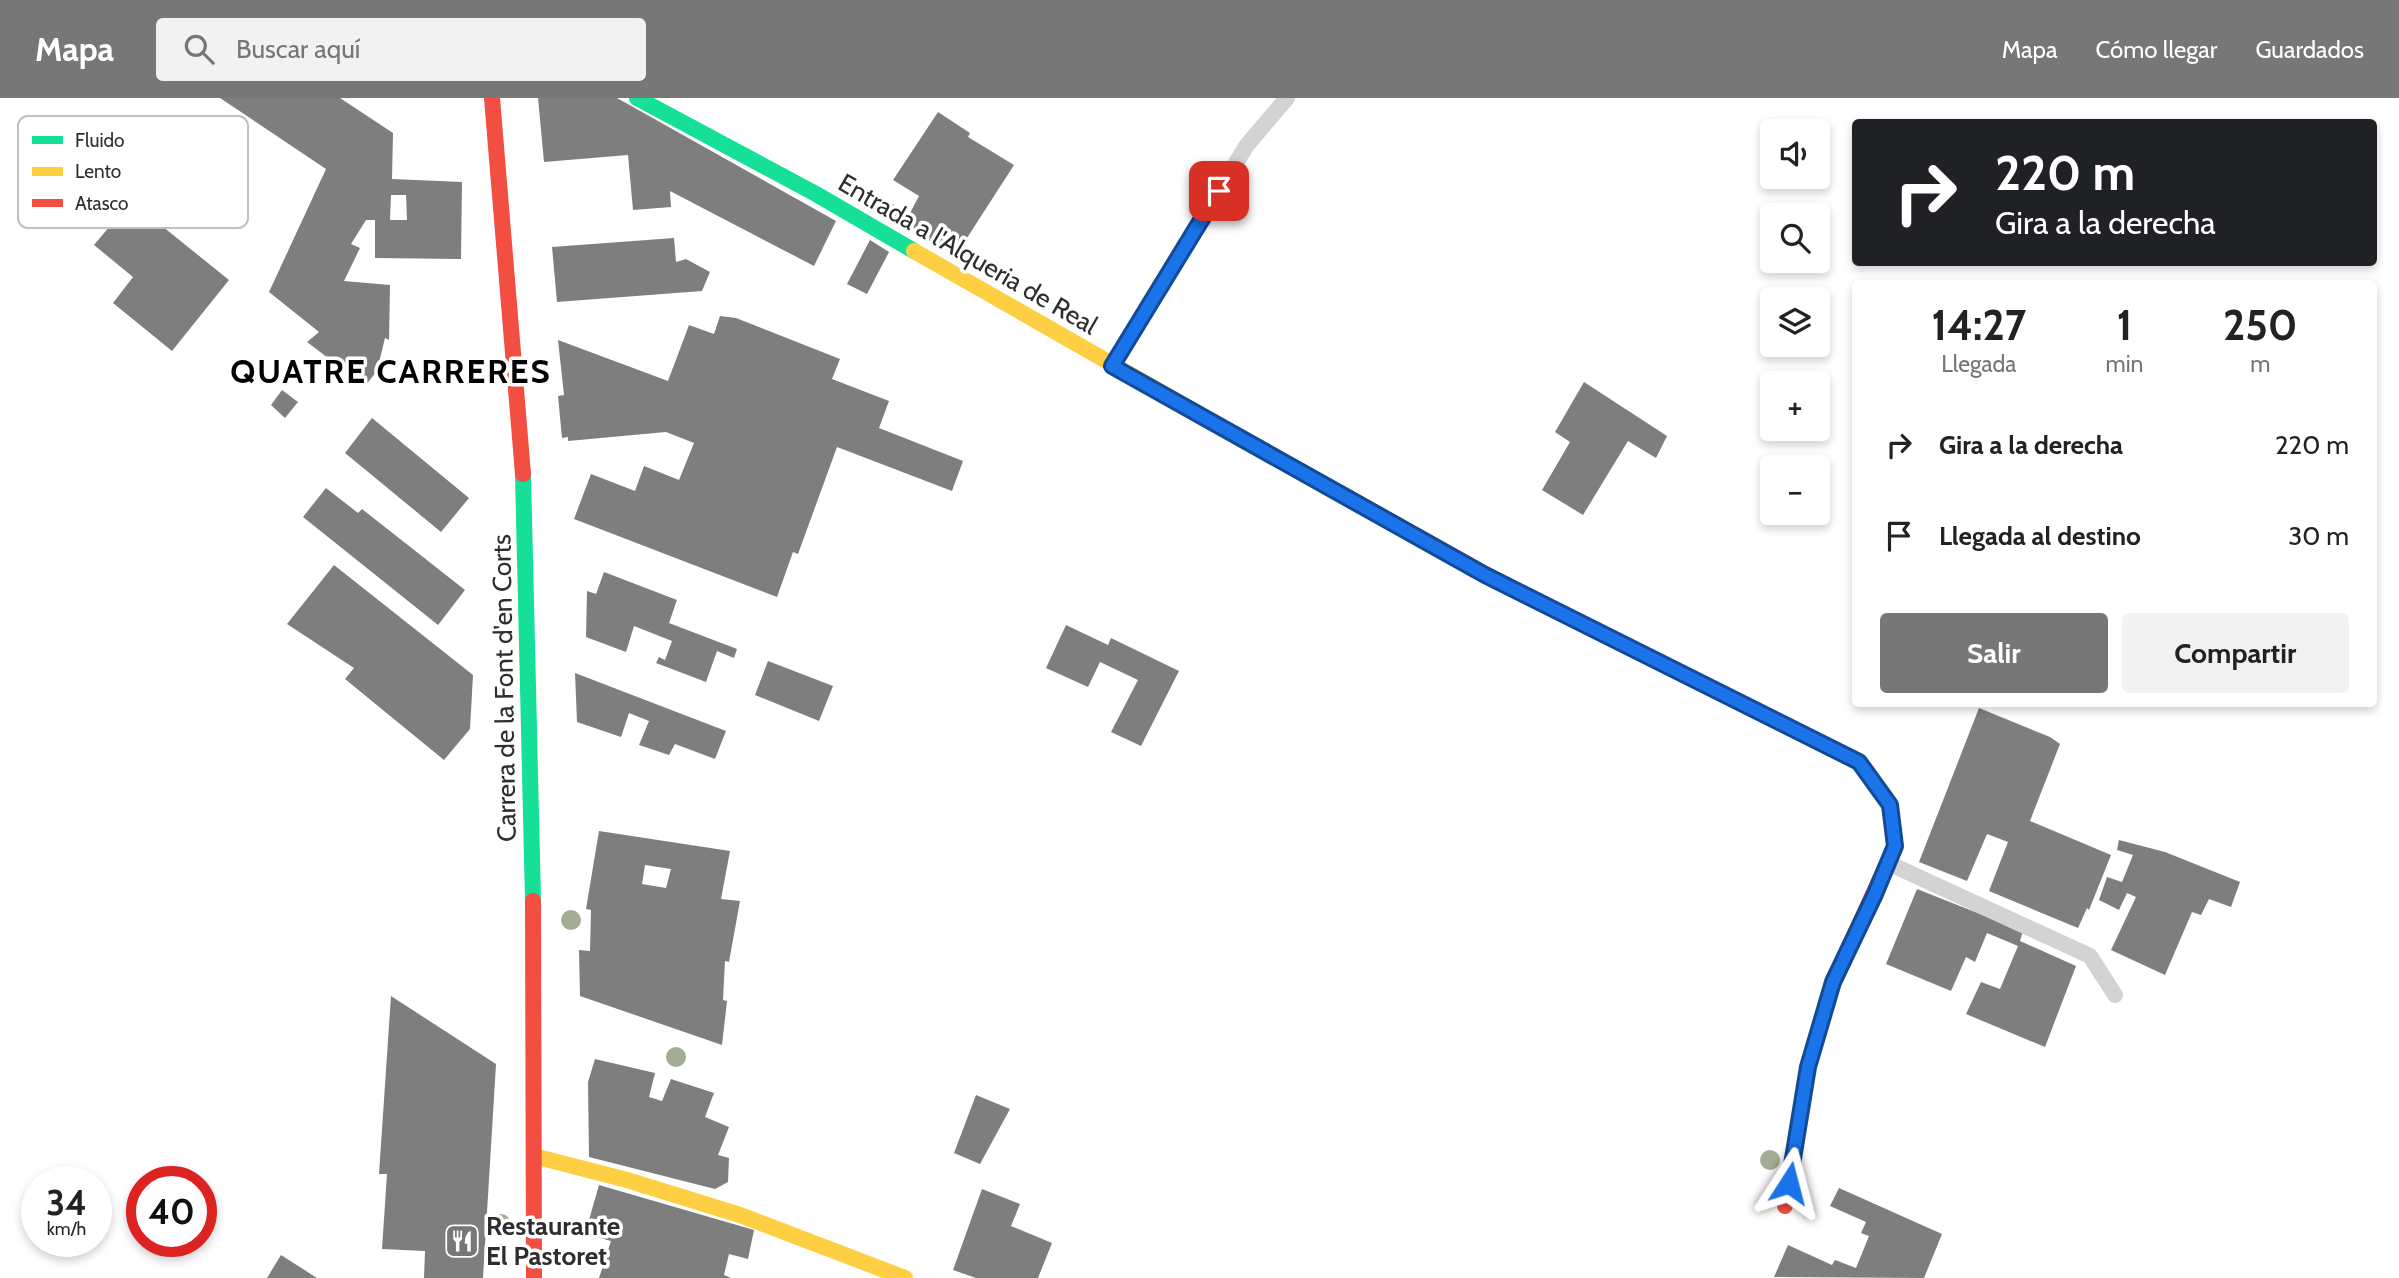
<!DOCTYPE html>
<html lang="es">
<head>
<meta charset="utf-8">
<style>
  :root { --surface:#fff; --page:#f2f2f2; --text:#222; --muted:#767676; --accent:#777 }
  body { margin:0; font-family:Cabin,sans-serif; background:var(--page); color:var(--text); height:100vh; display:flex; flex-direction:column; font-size:26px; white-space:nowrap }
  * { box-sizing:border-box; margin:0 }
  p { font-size:23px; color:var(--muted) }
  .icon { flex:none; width:38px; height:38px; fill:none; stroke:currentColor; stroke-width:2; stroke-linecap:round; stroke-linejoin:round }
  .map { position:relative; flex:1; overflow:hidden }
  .details { position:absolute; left:1852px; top:182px; width:525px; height:427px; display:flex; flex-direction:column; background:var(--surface); border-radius:7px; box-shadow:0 4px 10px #0003 }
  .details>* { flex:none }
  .banner { position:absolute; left:1852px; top:21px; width:525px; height:147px; border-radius:7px; box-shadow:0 4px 10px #0003; background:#202124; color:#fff; overflow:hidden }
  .controls { position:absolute; left:1760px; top:21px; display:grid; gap:14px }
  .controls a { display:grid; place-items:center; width:70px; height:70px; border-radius:7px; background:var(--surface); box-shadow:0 4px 10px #0003; font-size:35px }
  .speed { position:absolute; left:21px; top:1068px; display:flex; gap:14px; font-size:35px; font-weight:700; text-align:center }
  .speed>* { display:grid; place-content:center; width:91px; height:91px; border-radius:50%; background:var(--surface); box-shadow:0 4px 10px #0003; line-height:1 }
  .speed small { font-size:18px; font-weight:400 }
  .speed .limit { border:10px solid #d22; background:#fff; color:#111 }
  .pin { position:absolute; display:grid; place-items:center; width:60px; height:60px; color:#fff; margin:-30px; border-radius:14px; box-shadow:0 4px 10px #0006 }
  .me { position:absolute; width:77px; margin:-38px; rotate:9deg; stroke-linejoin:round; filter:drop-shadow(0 0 5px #0008) }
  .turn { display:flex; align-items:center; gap:24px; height:147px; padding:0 28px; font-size:32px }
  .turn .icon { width:91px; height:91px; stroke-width:2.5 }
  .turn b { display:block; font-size:49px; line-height:60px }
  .eta { display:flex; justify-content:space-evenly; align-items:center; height:119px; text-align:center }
  .eta b { font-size:42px; font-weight:700; line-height:49px }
  .cta { display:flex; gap:14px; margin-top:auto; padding:14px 28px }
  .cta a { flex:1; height:80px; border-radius:7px; background:var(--accent); color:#fff; font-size:28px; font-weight:700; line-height:80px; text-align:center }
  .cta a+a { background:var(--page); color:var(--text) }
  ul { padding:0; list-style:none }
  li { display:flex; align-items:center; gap:21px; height:91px; padding:0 28px }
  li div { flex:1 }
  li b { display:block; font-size:26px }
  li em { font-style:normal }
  header { display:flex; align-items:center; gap:42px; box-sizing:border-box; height:98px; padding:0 35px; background:var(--accent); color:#fff }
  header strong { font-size:33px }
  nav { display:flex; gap:38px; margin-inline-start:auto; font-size:24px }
  .search { width:490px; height:63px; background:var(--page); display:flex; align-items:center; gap:18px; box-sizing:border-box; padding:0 24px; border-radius:7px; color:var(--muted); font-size:26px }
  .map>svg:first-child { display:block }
  .building { fill:#7e7e7e; fill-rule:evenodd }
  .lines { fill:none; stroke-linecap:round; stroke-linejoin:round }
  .lane { stroke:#d3d3d3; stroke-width:16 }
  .fast { stroke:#16e098; stroke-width:16 }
  .slow { stroke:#ffcf43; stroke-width:16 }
  .jam { stroke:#f24e42; stroke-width:16 }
  .tree { fill:#a3ad93 }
  .route-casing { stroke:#114b97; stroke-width:18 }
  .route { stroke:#1a73e8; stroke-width:12 }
  .labels { text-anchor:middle; stroke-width:7; stroke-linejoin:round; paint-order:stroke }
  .street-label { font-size:26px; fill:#2e2e2e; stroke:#fff }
  .poi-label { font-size:26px; font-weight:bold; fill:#2e2e2e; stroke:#fff; text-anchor:start }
  .district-label { font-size:33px; font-weight:bold; letter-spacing:2px; fill:#000; stroke:#fff }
  .key { fill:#fff; stroke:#c0c0c0; stroke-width:2 }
  .key-label { font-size:19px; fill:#2e2e2e }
</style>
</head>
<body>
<header>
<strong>Mapa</strong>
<div class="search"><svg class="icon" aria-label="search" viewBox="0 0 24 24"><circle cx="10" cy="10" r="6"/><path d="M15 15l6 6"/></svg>Buscar aquí</div>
<nav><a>Mapa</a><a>Cómo llegar</a><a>Guardados</a></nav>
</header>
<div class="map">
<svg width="2399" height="1180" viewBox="0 0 2399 1180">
  <rect width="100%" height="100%" fill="#fff"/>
  <path class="building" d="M220,0H340L393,35L392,81L462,84L461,161L375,160V122H366L351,146L360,150L344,183L390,187L389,242L385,240L377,273L365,288L307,244L319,234L269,194L326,71ZM391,97H406L407,122H390Z
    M538,0H617L836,123L814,168L670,93L671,109L633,112L628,57L544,64Z
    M938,14L970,35L968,39L1014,67L956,157L876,114L883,101L910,115L919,98L893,82Z
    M131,103L229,182L172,253L113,205L133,179L94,147Z
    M674,140L676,164L686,161L710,174L702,193L557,204L552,149Z
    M870,142L889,154L867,196L847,186Z
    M720,218L736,220L840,261L832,281L889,303L879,330L963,363L952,393L837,349L798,456L793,454L777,499L574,421L591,376L635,393L644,368L679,382L694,345L666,334L568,343V339L562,340L558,298L564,297L558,242L668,283L689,227L714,236Z
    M1584,284L1667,338L1656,360L1628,343L1583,417L1542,392L1570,344L1555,334Z
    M282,292L298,304L285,320L271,307Z
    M372,320L469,400L441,434L345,355Z
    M326,390L358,415L362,411L465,492L438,527L303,419Z
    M334,467L473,577L470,631L444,662L345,581L354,570L287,526Z
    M604,474L677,502L669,525L737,551L734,560L717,553L706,584L656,565L659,559L665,562L672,543L634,528L626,554L586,539L587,493L596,496Z
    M1066,527L1108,547L1111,540L1179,573L1141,648L1111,634L1138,582L1100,564L1088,589L1046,570Z
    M768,563L833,588L819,623L755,597Z
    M575,575L726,633L715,661L675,646L669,657L639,647L649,623L629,615L621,639L577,624Z
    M1979,610L2050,639L2060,646L2030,723L2111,757L2089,812L2087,810L2078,830L1989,793L2008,744L1987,736L1967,783L1919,764Z
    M599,733L730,753L721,801L740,803L729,864L725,863L723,902L727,903L722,947L580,898L579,852L590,853L591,812L586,811ZM645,767L671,771L666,790L642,786Z
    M2119,742L2165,754L2240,784L2231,809L2209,801L2201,817L2192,814L2165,877L2111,852L2136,799L2127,795L2119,812L2099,802L2107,779L2122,784L2133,757L2117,752Z
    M1917,791L2023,833L2020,843L2076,868L2045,949L1966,916L1981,884L2000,891L2018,848L1987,835L1975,864L1966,859L1951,893L1886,866Z
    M391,898L496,966L483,1180H424L425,1153L382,1151L387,1076H379Z
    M595,961L655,975L649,999L662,1003L671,981L714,995L705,1019L729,1029L718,1057L729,1060L728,1084L715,1091L589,1059L588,984Z
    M976,997L1010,1011L980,1066L954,1055Z
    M599,1087L754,1132L748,1161L729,1156L724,1177L731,1180H599L611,1143L585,1136Z
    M1839,1090L1942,1136L1924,1180L1774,1179L1788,1147L1832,1167L1835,1162L1856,1170L1869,1138L1861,1135L1866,1124L1830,1108Z
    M982,1091L1020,1106L1011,1128L1052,1145L1038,1180H976L953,1172Z
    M281,1157L317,1180H267Z"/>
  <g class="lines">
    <path class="lane" d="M1112,268L1247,47L1287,0
      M1888,765L2090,858L2115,897"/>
    <path class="fast" d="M637,0L816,96L914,153
      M523,376L533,803"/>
    <path class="slow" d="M914,153L1231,334
      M1542,505L1859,665L1889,706
      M534,1058L627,1082L740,1117L905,1180"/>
    <path class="jam" d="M492,0L523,376
      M1231,334L1485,476L1542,505
      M533,803L534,1180
      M1785,1108L1808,969L1833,884L1895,748L1889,706"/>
  </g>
  <g class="tree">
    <circle cx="571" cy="822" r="10"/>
    <circle cx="676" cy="959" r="10"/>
    <circle cx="1770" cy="1062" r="10"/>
    <circle cx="501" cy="1126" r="10"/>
  </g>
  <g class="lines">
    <g class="route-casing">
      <path id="route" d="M1219,93L1112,268L1485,477L1859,664L1890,707L1895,748L1875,796L1833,884L1808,969L1789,1085"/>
    </g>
    <use href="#route" class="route"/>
  </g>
  <defs>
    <g id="restaurant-square" transform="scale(1.75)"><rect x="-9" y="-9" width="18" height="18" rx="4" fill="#777" stroke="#fff"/><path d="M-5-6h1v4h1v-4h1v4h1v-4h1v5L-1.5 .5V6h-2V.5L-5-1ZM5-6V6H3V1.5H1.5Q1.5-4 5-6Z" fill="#fff"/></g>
  </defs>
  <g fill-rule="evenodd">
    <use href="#restaurant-square" x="462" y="1143"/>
  </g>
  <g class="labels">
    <g class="street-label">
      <text transform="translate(968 156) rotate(30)" y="9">Entrada a l'Alqueria de Real</text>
      <text transform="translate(504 590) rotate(-91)" y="9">Carrera de la Font d'en Corts</text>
    </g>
    <g class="poi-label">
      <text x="486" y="1137">Restaurante<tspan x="486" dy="30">El Pastoret</tspan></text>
    </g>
    <g class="district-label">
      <text x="391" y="285">QUATRE CARRERES</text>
    </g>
  </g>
  <rect x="18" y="18" width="230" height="112" rx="10" class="key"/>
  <rect x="32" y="38" width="31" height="8" fill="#16e098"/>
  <rect x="32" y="69" width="31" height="9" fill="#ffcf43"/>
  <rect x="32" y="101" width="31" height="8" fill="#f24e42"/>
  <g class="key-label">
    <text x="75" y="49">Fluido</text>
    <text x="75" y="80">Lento</text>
    <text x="75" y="112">Atasco</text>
  </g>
</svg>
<div class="controls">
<a><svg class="icon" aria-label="sound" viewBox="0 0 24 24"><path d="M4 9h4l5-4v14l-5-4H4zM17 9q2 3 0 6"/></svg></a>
<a><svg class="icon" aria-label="search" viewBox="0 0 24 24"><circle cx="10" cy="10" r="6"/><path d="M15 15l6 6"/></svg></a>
<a><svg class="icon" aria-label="layers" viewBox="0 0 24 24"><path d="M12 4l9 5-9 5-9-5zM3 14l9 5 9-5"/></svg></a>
<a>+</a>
<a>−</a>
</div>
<div class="speed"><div>34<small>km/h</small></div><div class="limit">40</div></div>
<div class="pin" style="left:1219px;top:93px;background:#d93025"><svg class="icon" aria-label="arrive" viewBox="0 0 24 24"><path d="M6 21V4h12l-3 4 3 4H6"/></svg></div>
<svg class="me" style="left:1789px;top:1085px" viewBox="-20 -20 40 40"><path d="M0-17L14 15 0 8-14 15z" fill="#1a73e8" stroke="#fff" stroke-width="4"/></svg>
<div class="banner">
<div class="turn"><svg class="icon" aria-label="right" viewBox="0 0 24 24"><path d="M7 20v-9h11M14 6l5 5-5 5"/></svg><div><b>220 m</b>Gira a la derecha</div></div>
</div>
<section class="details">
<div class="eta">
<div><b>14:27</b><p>Llegada</p></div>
<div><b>1</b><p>min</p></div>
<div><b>250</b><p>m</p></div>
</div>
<ul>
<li><svg class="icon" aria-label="right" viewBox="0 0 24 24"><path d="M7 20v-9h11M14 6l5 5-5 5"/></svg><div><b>Gira a la derecha</b></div><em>220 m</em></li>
<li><svg class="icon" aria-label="arrive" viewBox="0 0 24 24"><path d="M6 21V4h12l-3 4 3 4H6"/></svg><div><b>Llegada al destino</b></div><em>30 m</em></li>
</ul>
<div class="cta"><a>Salir</a><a>Compartir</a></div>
</section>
</div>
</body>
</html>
